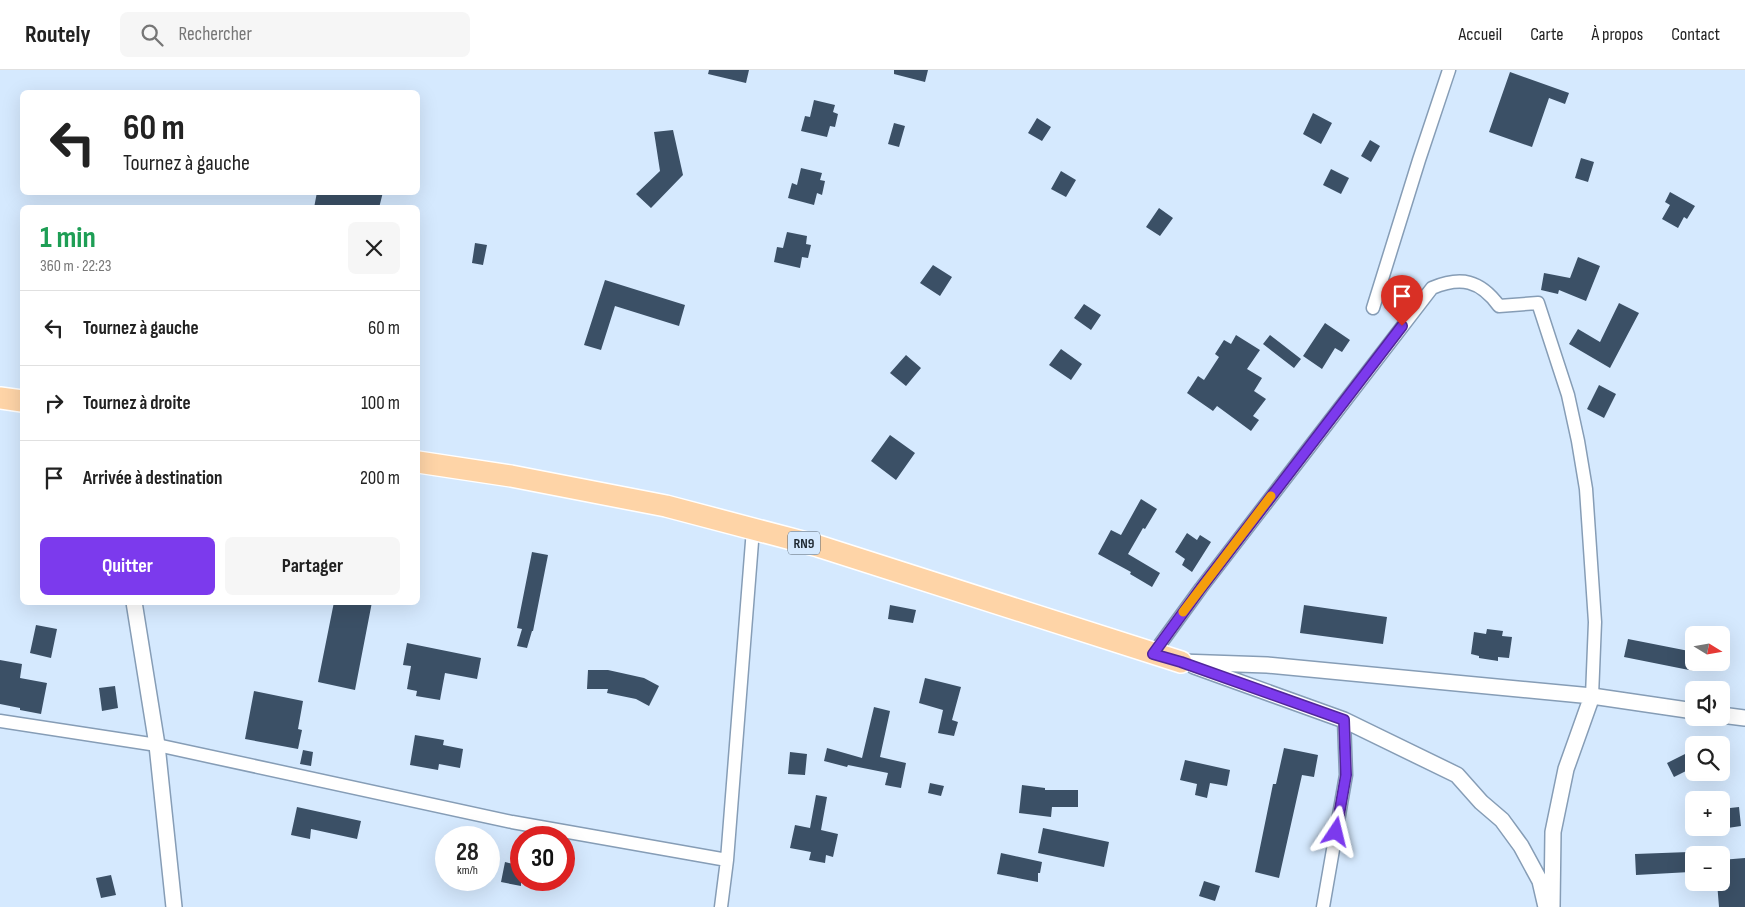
<!DOCTYPE html>
<html lang="fr">
<head>
<meta charset="utf-8">
<style>
  :root { --surface:#fff; --page:#f6f6f6; --text:#222; --muted:#767676; --line:#e0e0e0; --accent:#7c3aed }
  body { margin:0; font-family:"Sofia Sans Condensed",sans-serif; background:var(--page); color:var(--text); height:100vh; display:flex; flex-direction:column; font-size:19px; white-space:nowrap }
  * { box-sizing:border-box; margin:0 }
  p { font-size:16px; color:var(--muted) }
  .icon { flex:none; width:28px; height:28px; fill:none; stroke:currentColor; stroke-width:2; stroke-linecap:round; stroke-linejoin:round }
  .map { position:relative; flex:1; overflow:hidden }
  .drawer { position:absolute; left:20px; top:135px; width:400px; height:400px; display:flex; flex-direction:column; background:var(--surface); border-radius:8px; box-shadow:0 5px 20px #0002 }
  .drawer>* { flex:none }
  .hud { position:absolute; left:20px; top:20px; width:400px; height:105px; border-radius:8px; box-shadow:0 5px 20px #0002; background:#fff; color:var(--text); overflow:hidden }
  .needle { width:32px; rotate:101deg }
  .tools { position:absolute; left:1685px; top:556px; display:grid; gap:10px }
  .tools a { display:grid; place-items:center; width:45px; height:45px; border-radius:8px; background:var(--surface); box-shadow:0 5px 20px #0002; font-size:25px }
  .speed { position:absolute; left:435px; top:756px; display:flex; gap:10px; font-size:25px; font-weight:700; text-align:center }
  .speed>* { display:grid; place-content:center; width:65px; height:65px; border-radius:50%; background:var(--surface); box-shadow:0 5px 20px #0002; line-height:1 }
  .speed small { font-size:12px; font-weight:400 }
  .speed .limit { border:8px solid #d22; background:#fff; color:#111 }
  .pin { position:absolute; display:grid; place-items:center; width:42px; height:42px; color:#fff; margin:-51px -21px; border-radius:50% 50% 50% 0; rotate:-45deg; box-shadow:0 0 5px #0007 }
  .pin .icon { rotate:45deg }
  .me { position:absolute; width:55px; margin:-28px; rotate:10deg; stroke-linejoin:round; filter:drop-shadow(0 0 4px #0008) }
  .turn { display:flex; align-items:center; gap:18px; height:105px; padding:0 20px; font-size:22px }
  .turn .icon { width:65px; height:65px; stroke-width:2.5 }
  .turn b { display:block; font-size:35px; line-height:42px }
  .round { display:grid; place-items:center; flex:none; width:52px; height:52px; border-radius:8px; background:var(--page) }
  .headline { display:flex; align-items:center; justify-content:space-between; height:85px; padding:0 20px }
  h1 { font-size:30px; font-weight:700; line-height:38px; color:#1e9e55 }
  .primary-button { display:flex; gap:10px; margin-top:auto; padding:10px 20px }
  .primary-button a { flex:1; height:58px; border-radius:8px; background:var(--accent); color:#fff; font-size:20px; font-weight:700; line-height:58px; text-align:center }
  .primary-button a+a { background:var(--page); color:var(--text) }
  ul { padding:0; list-style:none }
  li { display:flex; align-items:center; gap:15px; height:75px; padding:0 20px; border-top:1px solid var(--line) }
  li div { flex:1 }
  li b { display:block; font-size:19px }
  li em { font-style:normal }
  header { display:flex; align-items:center; gap:30px; box-sizing:border-box; height:70px; padding:0 25px; background:var(--surface); border-bottom:1px solid var(--line) }
  header strong { font-size:24px }
  nav { display:flex; gap:28px; margin-inline-start:auto; font-size:18px }
  .search { width:350px; height:45px; background:var(--page); display:flex; align-items:center; gap:12px; box-sizing:border-box; padding:0 18px; border-radius:8px; color:var(--muted); font-size:19px }
  .map>svg:first-child { display:block }
  .building { fill:#3b5066 }
  .lines { fill:none; stroke-linecap:round; stroke-linejoin:round }
  .minor-casing { stroke:#869db6; stroke-width:15 }
  .tertiary-casing { stroke:#869db6; stroke-width:18 }
  .trunk-casing { stroke:#fff; stroke-width:24 }
  .minor { stroke:#fff; stroke-width:12 }
  .tertiary { stroke:#fff; stroke-width:15 }
  .trunk { stroke:#fed4a7; stroke-width:21 }
  .route-casing { stroke:#51269a; stroke-width:12 }
  .route { stroke:#7c3aed; stroke-width:9 }
  .slow { stroke:#f59e0b; stroke-width:9 }
  .labels { text-anchor:middle; stroke-width:5; stroke-linejoin:round; paint-order:stroke }
  .shield { fill:#d5e9fe; stroke:#56636f; stroke-width:1 }
  .shield-label { font-size:14px; font-weight:bold; fill:#1f2932 }
</style>
</head>
<body>
<header>
<strong>Routely</strong>
<div class="search"><svg class="icon" aria-label="search" viewBox="0 0 24 24"><circle cx="10" cy="10" r="6"/><path d="M15 15l6 6"/></svg>Rechercher</div>
<nav><a>Accueil</a><a>Carte</a><a>À propos</a><a>Contact</a></nav>
</header>
<div class="map">
<svg width="1745" height="837" viewBox="0 0 1745 837">
  <rect width="100%" height="100%" fill="#d5e9fe"/>
  <path class="building" d="M709,0H749L746,13L708,4Z
    M894,0H928L925,12L894,4Z
    M1510,2L1569,23L1565,34L1549,28L1532,77L1489,62Z
    M814,30L835,35L833,42L838,44L835,57L830,56L827,67L801,61L805,46L810,47Z
    M1313,43L1332,53L1321,74L1303,64Z
    M1037,48L1051,57L1042,71L1028,63Z
    M894,53L905,56L899,77L888,74Z
    M673,60L683,105L651,138L636,124L660,101L654,62Z
    M1370,70L1380,76L1371,92L1361,86Z
    M1581,88L1594,92L1588,112L1575,108Z
    M801,98L822,103L820,110L825,111L822,125L817,123L814,135L788,128L792,113L797,115Z
    M1331,99L1349,108L1341,124L1323,115Z
    M1061,101L1076,110L1066,127L1051,119Z
    M317,122H383L379,138H314Z
    M1670,122L1695,136L1687,149L1684,147L1678,158L1662,149L1670,135L1665,132Z
    M1159,138L1173,148L1160,166L1146,157Z
    M787,162L807,166L806,174L811,175L808,188L802,187L800,198L774,192L777,177L783,178Z
    M475,173L487,175L483,195L472,193Z
    M1578,187L1600,196L1586,231L1559,220L1558,224L1541,220L1544,203L1570,208Z
    M933,195L952,207L940,226L920,213Z
    M605,210L685,235L679,256L615,236L601,280L584,275Z
    M1619,233L1639,243L1610,298L1569,274L1578,259L1600,272Z
    M1084,234L1101,245L1091,260L1074,248Z
    M1325,253L1350,270L1342,282L1335,278L1322,299L1303,286Z
    M1236,265L1260,280L1247,299L1262,308L1254,321L1266,329L1253,346L1259,350L1251,361L1217,336L1213,341L1187,323L1198,306L1204,310L1219,287L1215,284L1224,270L1231,274Z
    M1270,265L1301,289L1294,298L1263,274Z
    M1061,279L1082,294L1071,310L1049,295Z
    M906,285L921,298L906,316L890,303Z
    M1599,315L1616,324L1604,348L1587,339Z
    M890,365L915,383L896,410L871,391Z
    M1141,429L1157,439L1145,459L1143,458L1128,484L1160,503L1152,517L1130,504L1131,502L1098,484L1111,460L1121,465Z
    M1187,463L1197,470L1200,465L1211,472L1192,502L1182,495L1185,489L1175,482Z
    M532,482L548,485L533,561H532L527,578L517,576L522,559L517,558Z
    M334,532H372L355,620L318,612Z
    M890,535L916,540L913,553L888,549Z
    M1304,535L1387,547L1383,574L1300,563Z
    M36,555L57,559L51,588L30,583Z
    M1487,559L1503,561L1502,566L1512,567L1509,588L1498,587V591L1479,588V586L1471,584L1474,562L1486,564Z
    M1628,569L1694,582V601L1624,587Z
    M407,573L481,588L477,609L445,603L440,630L416,626L417,621L407,619L411,596L403,595Z
    M0,590L22,594L20,608L47,613L41,644L20,640V638L0,634Z
    M588,600H608L644,608L659,616L649,636L636,629L607,623L608,619H587Z
    M925,608L961,617L952,650L958,652L954,666L938,663L943,640L919,633Z
    M115,616L118,638L102,641L99,618Z
    M254,621L303,631L298,659L302,660L298,679L245,669Z
    M874,637L890,641L880,687L906,693L901,718L885,715L888,703L848,695L847,697L824,691L827,678L862,688Z
    M415,665L444,670L443,675L463,679L460,698L439,694L438,700L410,695Z
    M1284,678L1318,685L1314,707L1302,705L1279,808L1255,802L1273,714H1276Z
    M303,680L313,682L311,696L300,694Z
    M790,682L807,684L805,705L788,704Z
    M1687,683L1694,697L1674,707L1667,693Z
    M1185,690L1230,700L1227,716L1210,713L1207,728L1195,725L1197,714L1180,710Z
    M930,713L944,716L941,726L928,723Z
    M1022,715L1045,718V720H1078V737H1052L1051,747L1019,743Z
    M816,725L827,727L821,760L838,764L833,787L826,785L825,793L809,790L811,782L790,778L795,755L810,758Z
    M297,737L361,751L357,769L311,759L310,769L291,765Z
    M1739,737L1741,756L1721,759V739Z
    M1043,758L1109,772L1104,797L1038,783Z
    M1689,782L1690,802L1636,805L1635,784Z
    M1001,783L1042,792L1040,803H1038V812L997,804Z
    M1745,788V837H1719L1717,812H1721V790Z
    M505,792L521,796V816L501,812Z
    M111,805L116,825L101,828L96,808Z
    M1204,811L1220,816L1215,831L1199,826Z"/>
  <g class="lines">
    <g class="minor-casing">
      <path id="minor" d="M1373,238L1419,90L1449,0
        M1153,584L1201,518L1432,218C1461,206 1480,210 1499,236L1538,233L1568,325L1578,371L1586,419L1595,552L1592,626
        M0,651L157,675L512,752L727,790
        M721,837L727,790L753,459
        M1323,837L1346,705L1344,650"/>
    </g>
    <g class="tertiary-casing">
      <path id="tertiary" d="M134,532L157,675L174,837
        M1181,592L1267,595L1592,626L1694,641
        M1194,596L1344,650L1457,705L1481,732L1502,750L1521,776L1540,811L1546,837
        M1721,645L1745,648
        M1552,836L1553,762L1566,699L1592,626"/>
    </g>
    <g class="trunk-casing">
      <path id="trunk" d="M0,328L22,331
        M418,392L511,406L666,436L818,476L1181,592"/>
    </g>
    <use href="#minor" class="minor"/>
    <use href="#tertiary" class="tertiary"/>
    <use href="#trunk" class="trunk"/>
  </g>
  <g class="lines">
    <g class="route-casing">
      <path id="route" d="M1336,762L1346,705L1344,650L1181,592L1153,584L1201,518L1402,256"/>
    </g>
    <use href="#route" class="route"/>
    <path class="slow" d="M1183,542L1271,426"/>
  </g>
  <g class="labels">
    <rect class="shield" x="788" y="461.5" width="32" height="23" rx="4"/>
    <g class="shield-label">
      <text x="804" y="478">RN9</text>
    </g>
  </g>
</svg>
<div class="tools">
<a><svg class="needle" viewBox="-14 -14 28 28"><path d="M0-13l5 13h-10z" fill="#e53935"/><path d="M0 13l5-13h-10z" fill="#767676"/></svg></a>
<a><svg class="icon" aria-label="sound" viewBox="0 0 24 24"><path d="M4 9h4l5-4v14l-5-4H4zM17 9q2 3 0 6"/></svg></a>
<a><svg class="icon" aria-label="search" viewBox="0 0 24 24"><circle cx="10" cy="10" r="6"/><path d="M15 15l6 6"/></svg></a>
<a>+</a>
<a>−</a>
</div>
<div class="speed"><div>28<small>km/h</small></div><div class="limit">30</div></div>
<div class="pin" style="left:1402px;top:256px;background:#d93025"><svg class="icon" aria-label="arrive" viewBox="0 0 24 24"><path d="M6 21V4h12l-3 4 3 4H6"/></svg></div>
<svg class="me" style="left:1336px;top:762px" viewBox="-20 -20 40 40"><path d="M0-17L14 15 0 8-14 15z" fill="#7c3aed" stroke="#fff" stroke-width="4"/></svg>
<div class="hud">
<div class="turn"><svg class="icon" aria-label="left" viewBox="0 0 24 24"><path d="M17 20v-9H6M10 6l-5 5 5 5"/></svg><div><b>60 m</b>Tournez à gauche</div></div>
</div>
<section class="drawer">
<div class="headline"><div><h1>1 min</h1><p>360 m · 22:23</p></div><a class="round"><svg class="icon" aria-label="close" viewBox="0 0 24 24"><path d="M6 6l12 12M18 6L6 18"/></svg></a></div>
<ul>
<li><svg class="icon" aria-label="left" viewBox="0 0 24 24"><path d="M17 20v-9H6M10 6l-5 5 5 5"/></svg><div><b>Tournez à gauche</b></div><em>60 m</em></li>
<li><svg class="icon" aria-label="right" viewBox="0 0 24 24"><path d="M7 20v-9h11M14 6l5 5-5 5"/></svg><div><b>Tournez à droite</b></div><em>100 m</em></li>
<li><svg class="icon" aria-label="arrive" viewBox="0 0 24 24"><path d="M6 21V4h12l-3 4 3 4H6"/></svg><div><b>Arrivée à destination</b></div><em>200 m</em></li>
</ul>
<div class="primary-button"><a>Quitter</a><a>Partager</a></div>
</section>
</div>
</body>
</html>
